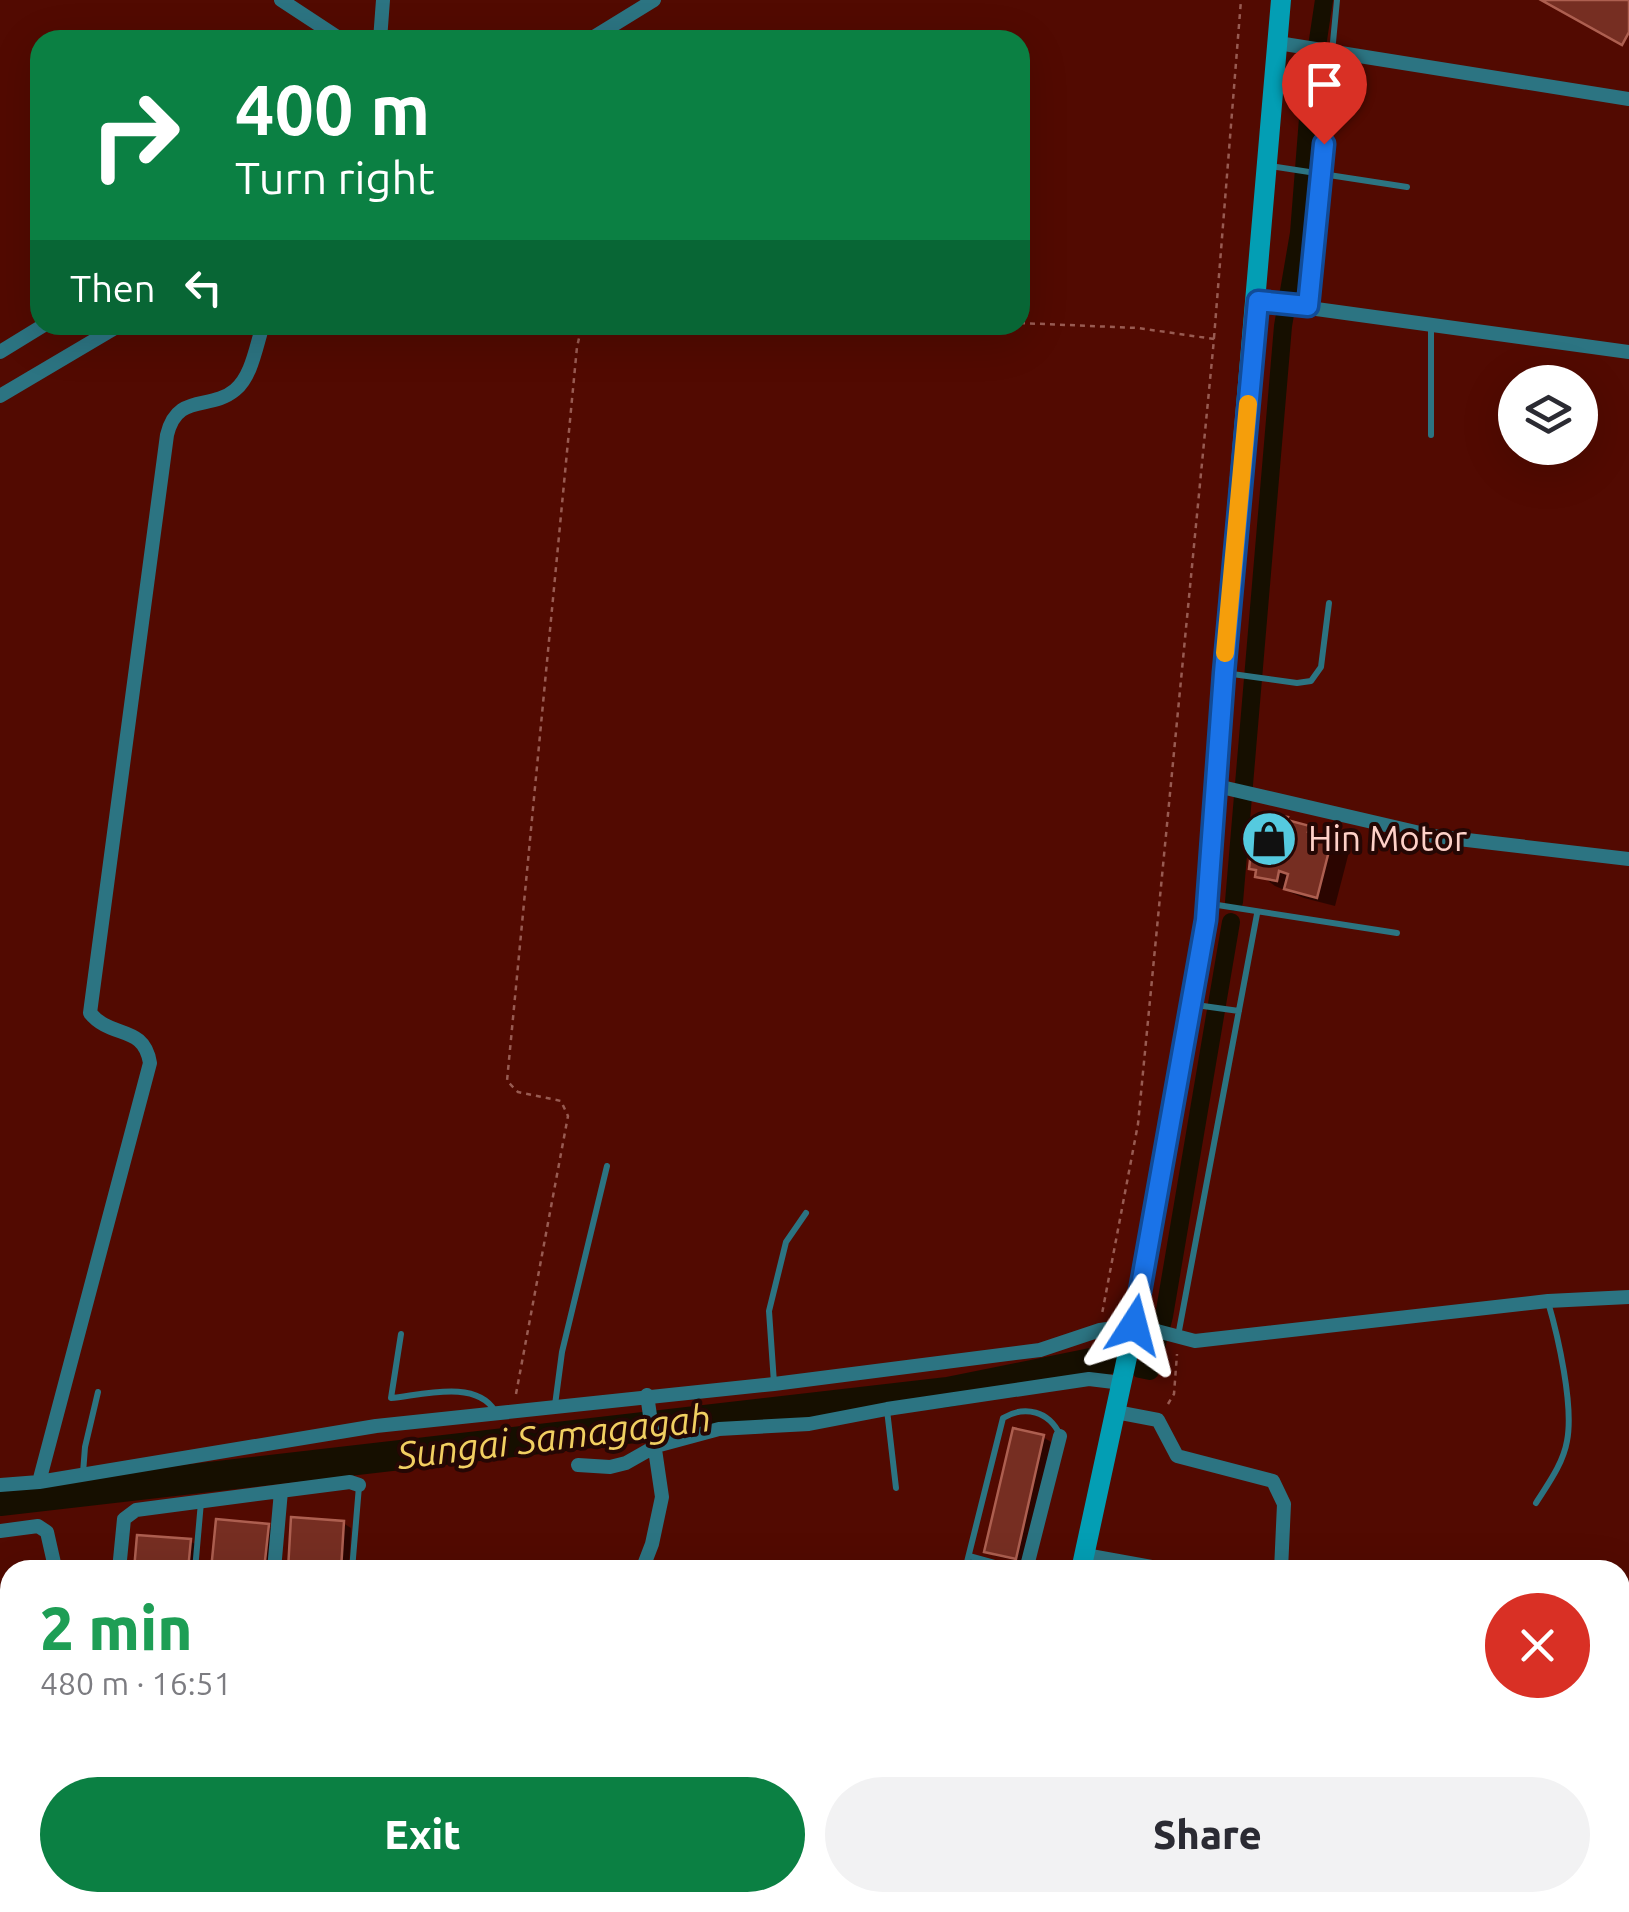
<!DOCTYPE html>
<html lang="en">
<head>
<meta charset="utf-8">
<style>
  :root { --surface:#fff; --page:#f2f2f3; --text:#2b2b33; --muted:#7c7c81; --accent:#0b8043 }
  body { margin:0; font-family:Ubuntu,sans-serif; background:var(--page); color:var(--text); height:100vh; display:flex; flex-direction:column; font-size:38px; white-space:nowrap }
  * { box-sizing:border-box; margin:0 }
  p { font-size:32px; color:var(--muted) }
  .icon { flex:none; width:55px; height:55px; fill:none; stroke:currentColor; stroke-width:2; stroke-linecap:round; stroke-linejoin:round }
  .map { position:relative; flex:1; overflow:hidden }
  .details { position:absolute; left:0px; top:1560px; width:1630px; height:352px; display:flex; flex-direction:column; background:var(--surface); border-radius:30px 30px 0 0; box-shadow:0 10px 40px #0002 }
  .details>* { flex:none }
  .hud { position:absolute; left:30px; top:30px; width:1000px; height:305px; border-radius:30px; box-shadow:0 10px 40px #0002; background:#0b8043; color:#fff; overflow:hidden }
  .fabs { position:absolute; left:1498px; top:365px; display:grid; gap:20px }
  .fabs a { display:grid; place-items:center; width:100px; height:100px; border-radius:50%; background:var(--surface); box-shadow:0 10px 40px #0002; font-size:50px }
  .pin { position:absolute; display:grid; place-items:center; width:85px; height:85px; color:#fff; margin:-102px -42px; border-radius:50% 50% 50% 0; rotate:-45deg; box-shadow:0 0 10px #0007 }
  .pin .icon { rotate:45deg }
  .me { position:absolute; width:110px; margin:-55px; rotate:9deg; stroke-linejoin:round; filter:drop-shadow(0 0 8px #0008) }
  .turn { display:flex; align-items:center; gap:35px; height:210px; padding:0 40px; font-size:45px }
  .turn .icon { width:130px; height:130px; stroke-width:2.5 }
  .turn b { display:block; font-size:70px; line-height:85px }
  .then { display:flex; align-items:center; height:95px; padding:0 40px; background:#0003; gap:20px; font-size:38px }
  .round { display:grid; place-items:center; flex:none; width:105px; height:105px; border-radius:52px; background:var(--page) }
  .headline { display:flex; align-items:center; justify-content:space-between; height:170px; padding:0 40px }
  h1 { font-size:60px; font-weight:800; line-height:75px; color:#1e9e55 }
  .action { display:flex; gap:20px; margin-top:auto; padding:20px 40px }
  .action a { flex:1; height:115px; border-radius:60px; background:var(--accent); color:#fff; font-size:40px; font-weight:800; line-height:115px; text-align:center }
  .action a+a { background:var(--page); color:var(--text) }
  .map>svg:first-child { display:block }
  .shadow { fill:#0007 }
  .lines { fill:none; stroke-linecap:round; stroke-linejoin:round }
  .canal { stroke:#160f00; stroke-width:18 }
  .river { stroke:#160f00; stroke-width:30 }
  .building { fill:#762e22; stroke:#ad5f50; stroke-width:2.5 }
  .path { stroke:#985b52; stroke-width:2.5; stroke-dasharray:5 5; stroke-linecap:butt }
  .lane { stroke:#2c7482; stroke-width:6 }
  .street { stroke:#2c7482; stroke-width:14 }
  .secondary { stroke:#039eb4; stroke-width:20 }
  .route-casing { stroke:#114b97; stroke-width:25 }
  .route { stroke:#1a73e8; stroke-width:18 }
  .slow { stroke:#f59e0b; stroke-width:18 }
  .labels { text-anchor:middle; stroke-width:8; stroke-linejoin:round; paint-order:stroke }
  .poi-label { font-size:35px; fill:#fed1c8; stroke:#250704; text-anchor:start }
  .water-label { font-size:38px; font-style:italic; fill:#f1cf61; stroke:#250704 }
</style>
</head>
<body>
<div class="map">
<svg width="1629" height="1912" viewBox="0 0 1629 1912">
  <rect width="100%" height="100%" fill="#520a01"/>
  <path class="shadow" d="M1268,816L1309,828L1349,852L1335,906L1304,898L1275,886L1251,868Z
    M1043,1437L1051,1442L1024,1562L995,1556L987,1551Z
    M343,1523L351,1528L349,1570H290Z
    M268,1527L276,1531L272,1570H213Z
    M190,1541L198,1546L196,1570H137Z
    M102,1902H163L162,1912H100Z
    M262,1902H318L321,1904L320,1912H260Z"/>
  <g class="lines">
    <path class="canal" d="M1234,902L1283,326L1299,233L1310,93L1324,0
      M1140,1369L1150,1371L1164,1316L1231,922"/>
    <path class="river" d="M0,1501L948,1392L1106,1360"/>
  </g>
  <path class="building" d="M1541,0H1629V32L1622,45Z
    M1266,814L1288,817L1287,820L1310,826L1308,832L1332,839L1317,898L1284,889L1288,874L1279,871L1277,881L1255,877L1256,870L1249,869L1255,817L1265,818Z
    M1013,1428L1044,1435L1016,1559L984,1552Z
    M291,1517L344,1521L341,1570H288Z
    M216,1519L269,1524L264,1570H211Z
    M137,1535L191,1539L188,1570H134Z
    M99,1902H155L153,1912H98Z
    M175,1902H193L228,1909L227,1912H173Z
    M260,1902H313L311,1912H258Z"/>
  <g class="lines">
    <path class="path" d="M1020,323L1138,328L1214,339L1138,1124L1102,1314
      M1214,338L1241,0
      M516,1394L568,1116L561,1101L518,1092L507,1081L577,347L582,325
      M1168,1404L1174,1394L1177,1354
      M1620,1849L1629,1850
      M1620,1912L1629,1908"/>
    <path class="lane" d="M1270,166L1407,187
      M1308,306L1337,0
      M1431,328V435
      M1225,673L1297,683L1311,681L1321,667L1329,603
      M1211,904L1397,933
      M1196,1005L1239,1011
      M401,1334L391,1398C422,1395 476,1379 495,1411
      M1178,1336L1257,914
      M774,1383L769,1311L786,1242L806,1213
      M555,1405L562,1352L607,1166
      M887,1410L896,1488
      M83,1473L85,1447L98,1392
      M1536,1503C1548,1484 1563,1464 1567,1441C1574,1406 1558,1336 1548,1302
      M969,1556L1020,1570
      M195,1570L201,1502
      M352,1570L359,1486
      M965,1570L1003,1418C1025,1405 1049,1411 1060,1435
      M0,1809L10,1812
      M163,1912L164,1902
      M320,1912L323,1902"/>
    <path class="street" d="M281,0L342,40
      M380,40L383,0
      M589,40L654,0
      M1278,43L1629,99
      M1258,301L1629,352
      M0,352L44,325
      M0,396L120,325
      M1217,786L1433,836L1629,859
      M1116,1412L1158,1420L1177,1456L1273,1481L1284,1504L1281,1570
      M578,1465L610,1467L626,1463L656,1446L719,1429L809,1424L887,1409L1089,1379L1122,1383
      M39,1482L150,1063C144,1024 111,1039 90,1013L167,435C177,392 210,411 235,390C252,376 256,346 263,325
      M0,1485L39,1482L376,1426L774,1384L1040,1350L1100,1330L1134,1325L1195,1341L1548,1301L1629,1297
      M0,1531L38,1526L47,1532L54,1563
      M1085,1555L1168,1570
      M119,1570L124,1519L136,1510L350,1482L359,1485
      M274,1570L281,1491
      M642,1570L652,1544L662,1497L647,1395
      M1026,1570L1060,1436
      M1620,1825L1629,1826
      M576,1902L614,1912
      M81,1912L83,1902
      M242,1912L244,1902
      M535,1912L538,1902
      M766,1912L771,1902
      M1154,1912L1159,1902"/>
    <path class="secondary" d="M1081,1570L1134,1325L1206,920L1223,673L1281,0
      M976,1912L979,1902"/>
  </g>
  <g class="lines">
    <g class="route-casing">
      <path id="route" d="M1134,1325L1206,920L1224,673L1258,301L1308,306L1324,144"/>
    </g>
    <use href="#route" class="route"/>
    <path class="slow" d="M1225,653L1248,404"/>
  </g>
  <defs>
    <g id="shop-disc" transform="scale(2.875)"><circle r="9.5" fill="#55cadf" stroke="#250704"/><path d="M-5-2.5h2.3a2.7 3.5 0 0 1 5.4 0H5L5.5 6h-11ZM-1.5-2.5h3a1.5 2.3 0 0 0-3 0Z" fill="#111"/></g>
  </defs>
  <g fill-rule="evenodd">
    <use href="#shop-disc" x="1269" y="839"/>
  </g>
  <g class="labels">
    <g class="poi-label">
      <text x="1308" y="851">Hin Motor</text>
    </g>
    <g class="water-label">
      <text transform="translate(554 1437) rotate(-7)" y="13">Sungai Samagagah</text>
    </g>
  </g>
</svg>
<div class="fabs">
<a><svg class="icon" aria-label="layers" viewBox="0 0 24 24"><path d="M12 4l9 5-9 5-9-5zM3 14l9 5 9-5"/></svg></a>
</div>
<div class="pin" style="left:1324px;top:144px;background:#d93025"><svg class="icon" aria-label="arrive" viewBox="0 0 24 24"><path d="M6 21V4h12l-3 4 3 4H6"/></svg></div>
<svg class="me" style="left:1134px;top:1325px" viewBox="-20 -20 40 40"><path d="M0-17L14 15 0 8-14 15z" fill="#1a73e8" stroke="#fff" stroke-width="4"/></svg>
<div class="hud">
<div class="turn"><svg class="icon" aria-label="right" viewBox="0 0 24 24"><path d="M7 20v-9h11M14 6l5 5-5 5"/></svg><div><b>400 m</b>Turn right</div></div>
<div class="then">Then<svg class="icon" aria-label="left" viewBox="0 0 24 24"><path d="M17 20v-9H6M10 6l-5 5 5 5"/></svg></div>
</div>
<section class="details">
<div class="headline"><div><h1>2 min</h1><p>480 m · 16:51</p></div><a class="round" style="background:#d93025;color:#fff"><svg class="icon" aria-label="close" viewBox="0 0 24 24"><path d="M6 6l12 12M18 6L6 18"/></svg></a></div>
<div class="action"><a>Exit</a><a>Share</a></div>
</section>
</div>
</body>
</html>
